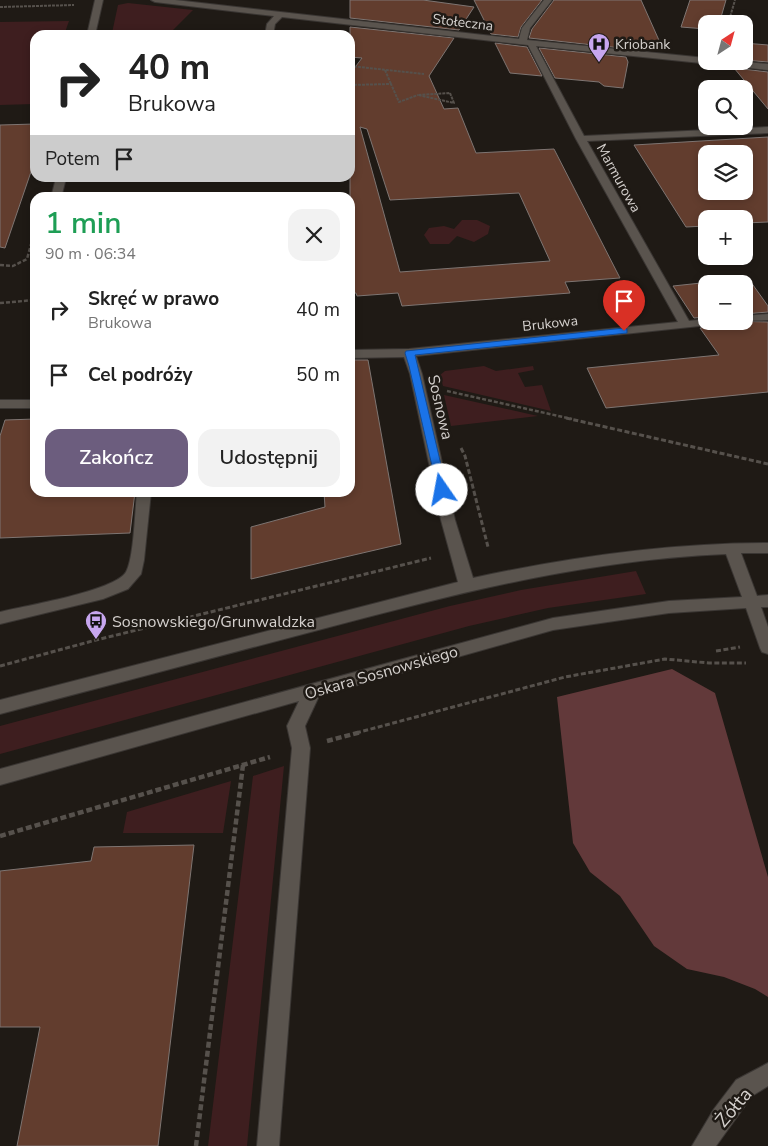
<!DOCTYPE html>
<html lang="pl">
<head>
<meta charset="utf-8">
<style>
  :root { --surface:#fff; --page:#f2f2f2; --text:#222; --muted:#767676; --accent:#6c5d7e }
  body { margin:0; font-family:"Nunito Sans",sans-serif; background:var(--page); color:var(--text); height:100vh; display:flex; flex-direction:column; font-size:19px; white-space:nowrap }
  * { box-sizing:border-box; margin:0 }
  p { font-size:16px; color:var(--muted) }
  .icon { flex:none; width:28px; height:28px; fill:none; stroke:currentColor; stroke-width:2; stroke-linecap:round; stroke-linejoin:round }
  .map { position:relative; flex:1; overflow:hidden }
  .side { position:absolute; left:30px; top:192px; width:325px; height:305px; display:flex; flex-direction:column; background:var(--surface); border-radius:15px; box-shadow:0 2px 8px #0003 }
  .side>* { flex:none }
  .top-card { position:absolute; left:30px; top:30px; width:325px; height:152px; border-radius:15px; box-shadow:0 2px 8px #0003; background:#fff; color:var(--text); overflow:hidden }
  .needle { width:32px; rotate:36deg }
  .tools { position:absolute; left:698px; top:15px; display:grid; gap:10px }
  .tools a { display:grid; place-items:center; width:55px; height:55px; border-radius:10px; background:var(--surface); box-shadow:0 2px 8px #0003; font-size:25px }
  .pin { position:absolute; display:grid; place-items:center; width:42px; height:42px; color:#fff; margin:-51px -21px; border-radius:50% 50% 50% 0; rotate:-45deg; box-shadow:0 0 5px #0007 }
  .pin .icon { rotate:45deg }
  .me { position:absolute; width:55px; margin:-28px; rotate:348deg; stroke-linejoin:round; filter:drop-shadow(0 0 4px #0008) }
  .turn { display:flex; align-items:center; gap:18px; height:105px; padding:0 15px; font-size:22px }
  .turn .icon { width:65px; height:65px; stroke-width:2.5 }
  .turn b { display:block; font-size:35px; line-height:42px }
  .then { display:flex; align-items:center; height:48px; padding:0 15px; background:#0003; gap:10px; font-size:19px }
  .round { display:grid; place-items:center; flex:none; width:52px; height:52px; border-radius:15px; background:var(--page) }
  .summary { display:flex; align-items:center; justify-content:space-between; height:85px; padding:0 15px }
  h1 { font-size:30px; font-weight:600; line-height:38px; color:#1e9e55 }
  .primary-button { display:flex; gap:10px; margin-top:auto; padding:10px 15px }
  .primary-button a { flex:1; height:58px; border-radius:15px; background:var(--accent); color:#fff; font-size:20px; font-weight:600; line-height:58px; text-align:center }
  .primary-button a+a { background:var(--page); color:var(--text) }
  ul { padding:0; list-style:none }
  li { display:flex; align-items:center; gap:15px; height:65px; padding:0 15px }
  li div { flex:1 }
  li b { display:block; font-size:19px }
  li em { font-style:normal }
  .map>svg:first-child { display:block }
  .green { fill:#3e1e1f }
  .forest { fill:#62393a }
  .building { fill:#623d2e; stroke:#7e7572; fill-rule:evenodd }
  .lines { fill:none; stroke-linecap:round; stroke-linejoin:round }
  .minor-casing { stroke:#3a3633; stroke-width:2 }
  .path-far3 { stroke:#56514c; stroke-width:2; stroke-dasharray:3 1; stroke-linecap:butt }
  .path-far2 { stroke:#56514c; stroke-width:2.5; stroke-dasharray:4 2; stroke-linecap:butt }
  .path-far1 { stroke:#56514c; stroke-width:3; stroke-dasharray:5 2.5; stroke-linecap:butt }
  .path { stroke:#56514c; stroke-width:4.5; stroke-dasharray:6 3; stroke-linecap:butt }
  .minor { fill:#5a544e; fill-rule:evenodd }
  .route { fill:#1a73e8; stroke:#114b97 }
  .labels { text-anchor:middle; stroke-width:5; stroke-linejoin:round; paint-order:stroke }
  .far-street-label { font-size:14px; fill:#d4d0cd; stroke:#1f1a15 }
  .far-poi-label { font-size:14px; fill:#d4d0cd; stroke:#1f1a15; text-anchor:start }
  .street-label { font-size:16px; fill:#d4d0cd; stroke:#1f1a15 }
  .poi-label { font-size:16px; fill:#d4d0cd; stroke:#1f1a15; text-anchor:start }
  .near-street-label { font-size:19px; fill:#d4d0cd; stroke:#1f1a15 }
</style>
</head>
<body>
<div class="map">
<svg width="768" height="1146" viewBox="0 0 768 1146">
  <rect width="100%" height="100%" fill="#1f1a15"/>
  <path class="green" d="M128,3L193,10L168,35H149V32L112,33L118,5Z
    M69,21L64,35H35V104L0,105V22Z
    M462,220H477L490,226L488,234L474,242L457,236L449,244H430L424,235L429,228L444,226L454,229Z
    M484,366L496,371L533,366L534,370L518,373L525,387L542,385L551,411L443,386L440,375L445,371Z
    M444,395L538,416L451,426Z
    M636,571L646,594L548,608L469,626L0,754V726L450,606L521,590Z
    M284,766L247,1146H208L253,776Z
    M231,781L223,833H123L127,812Z"/>
  <path class="forest" d="M672,669L715,693L768,877V997L755,989L724,977L687,969L654,946L620,896L590,872L573,843L557,697Z"/>
  <path class="building" d="M350,0H423L474,7L459,30L350,18Z
    M474,0H542L521,27L518,37L491,34Z
    M554,0H641L662,47L619,44L621,48L529,38L532,29Z
    M690,0H726L719,24H706V29L681,27Z
    M350,27L454,38L429,76L444,109L458,108L476,153L554,149L620,278L565,282L570,293L402,306L398,293L357,296L356,293H350V125H353L350,123V74L362,58L350,57ZM360,127L367,129L390,200L519,193L550,261L400,272Z
    M495,43L527,47L542,76L510,73Z
    M744,43L768,45V62L744,60Z
    M539,48L626,57L628,62L623,88L604,86L599,82L555,78Z
    M734,68L768,72V109Z
    M35,124V160L5,248L0,247V125Z
    M768,137V222L744,223V219H706V226L686,227L634,145ZM706,154H744V191H706Z
    M748,278L768,306V312L744,314V284H706V317L694,318L673,286Z
    M732,321L768,322V392L606,408L587,368L719,355L700,328L728,325Z
    M350,360H368L401,544L251,579V527L325,507L324,492H350Z
    M35,419V492H135L130,533L0,538V436L5,420Z
    M194,845L158,1146H17L40,1027H0V871L91,861L94,847Z"/>
  <g class="lines">
    <g class="minor-casing">
      <path id="minor" d="M95,0H103L95,35H87Z
        M151,0H175L519,39L522,28L544,0H552L530,28L527,40L706,58V61H736L768,64V70L536,46L584,136L768,127V133L587,141L689,321L706,319V321H730L728,323L416,356L422,374L455,520L473,578C570,557 668,543 768,543V553H741L757,596L768,595V607H761L768,627V654L762,652L760,648L746,608L669,613L553,630L319,696L305,726L310,748L279,1146H257L292,748L287,726L299,701L0,785V769L553,618L669,601L742,597L726,554C585,560 458,593 322,629C215,657 107,686 0,714V700L458,582L441,520L410,374L404,357L350,358V350L409,349L678,322L576,139L528,45L282,17L275,24L273,35H265L267,24L274,16L155,2Z
        M56,178H66L61,198H51Z
        M768,314V320L740,321H744V316Z
        M0,400H35V408H0Z
        M137,492H151L144,560L141,574L128,589L103,599L0,624V612C24,606 115,591 126,572C134,558 135,510 137,492Z
        M768,1063V1086L752,1096L716,1146H692L714,1109L736,1080Z"/>
    </g>
    <path class="path-far3" d="M0,7L74,5
      M728,24L735,0
      M350,66L424,74
      M385,70L391,84
      M350,85L391,84L399,102L418,95
      M450,93L454,103L418,95Z"/>
    <path class="path-far2" d="M0,265L13,266L27,259L35,230
      M0,303L35,300
      M447,391L572,419"/>
    <path class="path-far1" d="M566,418L768,464
      M461,448L465,456L488,547
      M716,651L740,647
      M0,666L96,640L431,558
      M356,733L565,677L665,659L709,663H746"/>
    <path class="path" d="M327,741L361,732
      M0,836L270,757
      M196,1146L243,765"/>
    <use href="#minor" class="minor"/>
  </g>
  <path class="route" d="M624,328L627,329V333L415,355L447,490L446,492H438L409,366L405,353L406,351Z"/>
  <defs>
    <g id="hospital-pin" transform="scale(1.125)"><path d="M0 17L-7.5 6A9.5 9.5 0 1 1 7.5 6Z" fill="#c7a6ef" stroke="#1f1a15"/><path d="M-5-5h3v3.5h4V-5h3V5h-3V1.5h-4V5h-3Z" fill="#111"/></g>
    <g id="bus-pin" transform="scale(1.125)"><path d="M0 17L-7.5 6A9.5 9.5 0 1 1 7.5 6Z" fill="#c7a6ef" stroke="#1f1a15"/><path d="M-5-6H5V4H4V6H2V4H-2V6H-4V4H-5ZM-3.5-4V0h7V-4ZM-3.5 1.2v1.5H-2V1.2ZM2 1.2v1.5H3.5V1.2Z" fill="#111"/></g>
  </defs>
  <g fill-rule="evenodd">
    <use href="#hospital-pin" x="599" y="44"/>
    <use href="#bus-pin" x="96" y="621"/>
  </g>
  <g class="labels">
    <g class="far-street-label">
      <text transform="translate(463 22) rotate(7)" y="5">Stołeczna</text>
      <text transform="translate(619 178) rotate(61)" y="5">Marmurowa</text>
      <text transform="translate(550 323) rotate(-6)" y="5">Brukowa</text>
    </g>
    <g class="far-poi-label">
      <text x="615" y="49">Kriobank</text>
    </g>
    <g class="street-label">
      <text transform="translate(441 407) rotate(77)" y="6">Sosnowa</text>
      <text transform="translate(381 672) rotate(-16)" y="6">Oskara Sosnowskiego</text>
    </g>
    <g class="poi-label">
      <text x="112" y="627">Sosnowskiego/Grunwaldzka</text>
    </g>
    <g class="near-street-label">
      <text transform="translate(733 1107) rotate(-50)" y="7">Żółta</text>
    </g>
  </g>
</svg>
<div class="tools">
<a><svg class="needle" viewBox="-14 -14 28 28"><path d="M0-13l5 13h-10z" fill="#e53935"/><path d="M0 13l5-13h-10z" fill="#767676"/></svg></a>
<a><svg class="icon" aria-label="search" viewBox="0 0 24 24"><circle cx="10" cy="10" r="6"/><path d="M15 15l6 6"/></svg></a>
<a><svg class="icon" aria-label="layers" viewBox="0 0 24 24"><path d="M12 4l9 5-9 5-9-5zM3 14l9 5 9-5"/></svg></a>
<a>+</a>
<a>−</a>
</div>
<div class="pin" style="left:624px;top:331px;background:#d93025"><svg class="icon" aria-label="arrive" viewBox="0 0 24 24"><path d="M6 21V4h12l-3 4 3 4H6"/></svg></div>
<svg class="me" style="left:442px;top:490px" viewBox="-20 -20 40 40"><circle r="19" fill="#fff"/><path d="M0-13L10 11 0 6-10 11z" fill="#1a73e8"/></svg>
<div class="top-card">
<div class="turn"><svg class="icon" aria-label="right" viewBox="0 0 24 24"><path d="M7 20v-9h11M14 6l5 5-5 5"/></svg><div><b>40 m</b>Brukowa</div></div>
<div class="then">Potem<svg class="icon" aria-label="arrive" viewBox="0 0 24 24"><path d="M6 21V4h12l-3 4 3 4H6"/></svg></div>
</div>
<section class="side">
<div class="summary"><div><h1>1 min</h1><p>90 m · 06:34</p></div><a class="round"><svg class="icon" aria-label="close" viewBox="0 0 24 24"><path d="M6 6l12 12M18 6L6 18"/></svg></a></div>
<ul>
<li><svg class="icon" aria-label="right" viewBox="0 0 24 24"><path d="M7 20v-9h11M14 6l5 5-5 5"/></svg><div><b>Skręć w prawo</b><p>Brukowa</p></div><em>40 m</em></li>
<li><svg class="icon" aria-label="arrive" viewBox="0 0 24 24"><path d="M6 21V4h12l-3 4 3 4H6"/></svg><div><b>Cel podróży</b></div><em>50 m</em></li>
</ul>
<div class="primary-button"><a>Zakończ</a><a>Udostępnij</a></div>
</section>
</div>
</body>
</html>
